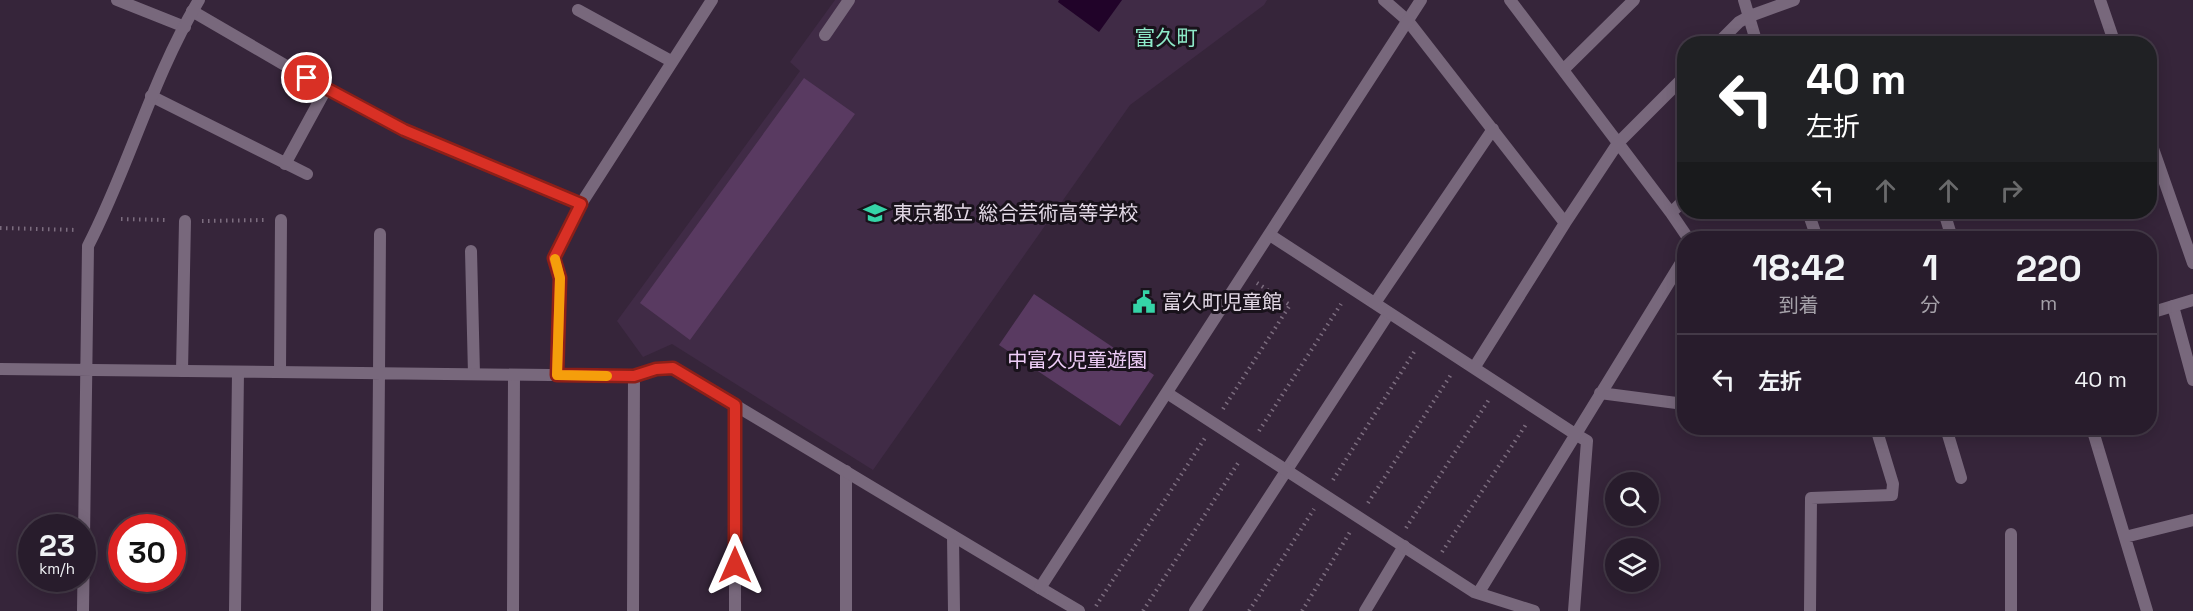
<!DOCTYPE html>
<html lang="ja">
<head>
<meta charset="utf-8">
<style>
  :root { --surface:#281c2c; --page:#342938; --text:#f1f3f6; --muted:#a5a1a9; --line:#443a48 }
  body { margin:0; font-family:"Space Grotesk","Noto Sans JP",sans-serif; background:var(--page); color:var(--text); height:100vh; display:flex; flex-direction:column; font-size:22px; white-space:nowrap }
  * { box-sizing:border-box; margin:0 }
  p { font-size:20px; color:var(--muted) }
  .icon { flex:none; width:33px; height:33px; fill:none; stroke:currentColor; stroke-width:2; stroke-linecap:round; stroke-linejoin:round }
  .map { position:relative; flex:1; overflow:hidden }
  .panel { position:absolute; left:1677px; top:231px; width:480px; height:204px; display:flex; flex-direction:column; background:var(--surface); border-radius:24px; box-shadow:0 3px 15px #0003,0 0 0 2px var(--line) }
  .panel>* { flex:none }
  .guide { position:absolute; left:1677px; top:36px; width:480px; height:183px; border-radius:24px; box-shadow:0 3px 15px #0003,0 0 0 2px var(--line); background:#202124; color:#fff; overflow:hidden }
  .tools { position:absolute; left:1605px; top:472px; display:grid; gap:12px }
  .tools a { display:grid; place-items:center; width:54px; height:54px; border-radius:50%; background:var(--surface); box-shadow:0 3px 15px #0003,0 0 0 2px var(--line); font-size:30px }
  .speed { position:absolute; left:18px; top:514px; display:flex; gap:12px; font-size:30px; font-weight:700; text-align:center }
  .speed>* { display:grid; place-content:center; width:78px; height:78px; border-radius:50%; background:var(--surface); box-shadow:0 3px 15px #0003,0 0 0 2px var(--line); line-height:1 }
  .speed small { font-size:15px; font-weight:400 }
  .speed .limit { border:9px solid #d22; background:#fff; color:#111 }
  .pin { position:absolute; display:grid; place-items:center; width:51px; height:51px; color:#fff; margin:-26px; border:3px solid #fff; border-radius:50%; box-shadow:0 2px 6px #0007 }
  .me { position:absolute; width:66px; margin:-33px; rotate:0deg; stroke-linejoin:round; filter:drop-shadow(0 0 4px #0008) }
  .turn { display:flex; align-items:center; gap:21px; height:126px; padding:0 30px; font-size:27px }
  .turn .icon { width:78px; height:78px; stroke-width:2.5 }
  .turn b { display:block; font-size:42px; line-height:51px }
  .lanes { display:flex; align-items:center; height:57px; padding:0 30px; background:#0003; justify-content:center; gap:30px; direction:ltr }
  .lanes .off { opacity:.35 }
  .eta { display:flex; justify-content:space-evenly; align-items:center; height:102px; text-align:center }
  .eta b { font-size:36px; font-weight:700; line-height:42px }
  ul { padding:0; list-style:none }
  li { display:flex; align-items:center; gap:18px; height:90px; padding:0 30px; border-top:2px solid var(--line) }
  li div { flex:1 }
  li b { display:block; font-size:22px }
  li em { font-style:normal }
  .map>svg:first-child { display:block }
  .built { fill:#402b46 }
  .green { fill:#593a61 }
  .water { fill:#210329 }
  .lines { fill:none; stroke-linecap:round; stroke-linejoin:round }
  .path { stroke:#7c6d7f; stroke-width:4; stroke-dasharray:1.5 4.5; stroke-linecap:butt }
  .service { stroke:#78687c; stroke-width:12 }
  .minor { stroke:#78687c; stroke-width:12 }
  .tertiary { stroke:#78687c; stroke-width:12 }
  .route-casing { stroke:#8d1f18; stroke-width:15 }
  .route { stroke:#d93025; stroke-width:10 }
  .slow { stroke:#f59e0b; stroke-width:10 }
  .labels { text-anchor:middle; stroke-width:6; stroke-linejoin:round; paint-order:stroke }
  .poi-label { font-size:20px; fill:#e3d9e6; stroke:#19121b; text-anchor:start }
  .park-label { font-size:20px; fill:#efcef8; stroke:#19121b }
  .neighbourhood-label { font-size:21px; fill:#8de9c8; stroke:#19121b }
</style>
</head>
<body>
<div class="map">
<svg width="2193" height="611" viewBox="0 0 2193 611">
  <rect width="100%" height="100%" fill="#36253a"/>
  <path class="built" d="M835,0H1267L1264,5L1130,105L873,470L672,344L643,357L617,321L800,71L790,62Z"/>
  <path class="green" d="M804,78L855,114L690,340L640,303Z
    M1034,294L1154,375L1120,426L999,345Z"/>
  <path class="water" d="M1059,0H1122L1099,32L1058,2Z"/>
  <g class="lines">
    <path class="path" d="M121,219L168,220
      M202,221L264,220
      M0,228L77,230
      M1223,409L1290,305L1257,283
      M1259,431L1341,304
      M1333,480L1416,349
      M1368,503L1452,373
      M1406,528L1490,398
      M1442,552L1527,423
      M1096,606L1205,438
      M1143,611L1240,460
      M1249,611L1314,509
      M1302,611L1350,532"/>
    <path class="service" d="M117,0L185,27
      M2100,0L2115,44
      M192,11L326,89L404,130L581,204
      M825,35L849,0
      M151,96L307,174
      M2150,140L2193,263
      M285,164L326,89
      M1808,212L1817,238
      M1944,212L1952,238
      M471,251L474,374
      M2173,306L2193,380
      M182,371L185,221
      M280,372L281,220
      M379,373L380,234
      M1946,428L1961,478
      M2092,428L2147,611
      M953,536L954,611
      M2125,537L2193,520
      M1040,588L1079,611
      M513,611L514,375
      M846,611V471
      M1195,611L1389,313
      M1365,611L1404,546
      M1574,611L1587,441L1575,434
      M1810,611L1811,498L1892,495L1893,484L1876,428
      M2011,611V534"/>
    <path class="minor" d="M1384,0L1408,21L1565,223
      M1510,0L1671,213L1688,238
      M1744,0L1757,44
      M578,10L671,61
      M1717,44L1739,22L1750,16L1794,0
      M1563,70L1634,0
      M1671,213L1684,200
      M1270,235L1575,434
      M1375,303L1493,129
      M2150,313L2193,300
      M1474,368L1565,223L1618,143L1684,77
      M0,369L634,376L656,369L673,368L1040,588
      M557,375L559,278L554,258L581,204L712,0
      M1167,393L1474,592L1534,611
      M1600,393L1684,404
      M1479,592L1684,258
      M83,611L88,246C129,167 152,78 199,0
      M235,611L238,372
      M377,611L379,373
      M633,611L634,376
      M735,611V405"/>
    <path class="tertiary" d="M1040,588L1421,0"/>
  </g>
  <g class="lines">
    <g class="route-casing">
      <path id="route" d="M307,78L404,130L581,204L554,258L560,278L557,375L634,376L656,369L673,368L735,405V565"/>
    </g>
    <use href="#route" class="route"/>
    <path class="slow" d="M555,259L560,278L557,375L607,376"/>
  </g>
  <defs>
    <g id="school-bare" transform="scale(1.8)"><path d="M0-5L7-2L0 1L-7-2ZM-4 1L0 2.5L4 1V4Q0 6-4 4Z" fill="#35d4a7" stroke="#19121b" stroke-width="2.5" paint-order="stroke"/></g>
    <g id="civic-bare" transform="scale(1.8)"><path d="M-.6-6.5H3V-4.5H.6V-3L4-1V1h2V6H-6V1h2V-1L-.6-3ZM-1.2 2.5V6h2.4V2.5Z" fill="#35d4a7" stroke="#19121b" stroke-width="2.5" paint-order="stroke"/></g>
  </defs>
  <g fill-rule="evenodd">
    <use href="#school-bare" x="875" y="213"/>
    <use href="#civic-bare" x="1144" y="302"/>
  </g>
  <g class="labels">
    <g class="poi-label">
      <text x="893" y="220">東京都立 総合芸術高等学校</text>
      <text x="1162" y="309">富久町児童館</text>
    </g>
    <g class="park-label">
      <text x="1077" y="367">中富久児童遊園</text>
    </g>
    <g class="neighbourhood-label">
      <text x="1166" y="45">富久町</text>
    </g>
  </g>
</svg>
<div class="tools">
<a><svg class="icon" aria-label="search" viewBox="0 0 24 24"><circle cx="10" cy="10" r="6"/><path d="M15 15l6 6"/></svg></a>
<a><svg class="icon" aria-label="layers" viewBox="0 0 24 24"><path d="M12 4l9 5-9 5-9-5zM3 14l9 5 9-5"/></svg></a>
</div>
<div class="speed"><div>23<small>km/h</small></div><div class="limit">30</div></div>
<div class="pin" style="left:307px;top:78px;background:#d93025"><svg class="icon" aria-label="arrive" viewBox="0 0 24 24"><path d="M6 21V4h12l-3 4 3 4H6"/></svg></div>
<svg class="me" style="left:735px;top:565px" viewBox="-20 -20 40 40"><path d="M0-17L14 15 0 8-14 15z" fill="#d93025" stroke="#fff" stroke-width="4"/></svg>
<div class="guide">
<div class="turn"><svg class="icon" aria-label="left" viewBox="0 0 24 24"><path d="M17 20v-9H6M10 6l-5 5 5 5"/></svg><div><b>40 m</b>左折</div></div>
<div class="lanes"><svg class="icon" aria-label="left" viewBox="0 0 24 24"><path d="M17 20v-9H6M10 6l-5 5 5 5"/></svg><svg class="icon off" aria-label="ahead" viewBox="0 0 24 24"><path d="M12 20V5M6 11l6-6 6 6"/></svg><svg class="icon off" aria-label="ahead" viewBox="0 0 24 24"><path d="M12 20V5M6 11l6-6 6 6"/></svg><svg class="icon off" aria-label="right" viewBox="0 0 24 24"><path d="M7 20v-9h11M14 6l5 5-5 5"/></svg></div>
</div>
<section class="panel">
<div class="eta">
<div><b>18:42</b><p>到着</p></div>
<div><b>1</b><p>分</p></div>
<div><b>220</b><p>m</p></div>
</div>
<ul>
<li><svg class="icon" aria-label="left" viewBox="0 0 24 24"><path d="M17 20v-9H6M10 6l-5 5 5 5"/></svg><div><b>左折</b></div><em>40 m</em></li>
</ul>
</section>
</div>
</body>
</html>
